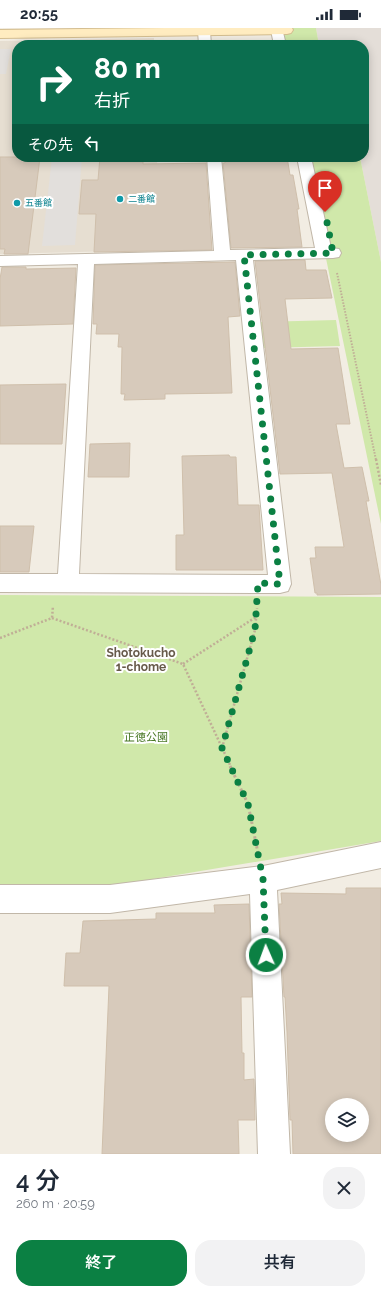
<!DOCTYPE html>
<html lang="ja">
<head>
<meta charset="utf-8">
<style>
  :root { --surface:#fff; --page:#f2f2f3; --text:#1f2937; --muted:#747a83; --accent:#0b8043 }
  body { margin:0; font-family:Raleway,"Noto Sans JP",sans-serif; background:var(--page); color:var(--text); height:100vh; display:flex; flex-direction:column; font-size:15px; white-space:nowrap }
  * { box-sizing:border-box; margin:0 }
  p { font-size:13px; color:var(--muted) }
  .icon { flex:none; width:22px; height:22px; fill:none; stroke:currentColor; stroke-width:2; stroke-linecap:round; stroke-linejoin:round }
  .map { position:relative; height:1126px; overflow:hidden }
  .panel { display:flex; flex-direction:column; background:var(--surface); flex:1 }
  .panel>* { flex:none }
  .top-card { position:absolute; left:12px; top:12px; width:357px; height:122px; border-radius:16px; box-shadow:0 2px 10px #0003; background:#0b6e4f; color:#fff; overflow:hidden }
  .fabs { position:absolute; left:325px; top:1070px; display:grid; gap:8px }
  .fabs a { display:grid; place-items:center; width:44px; height:44px; border-radius:50%; background:var(--surface); box-shadow:0 2px 10px #0003; font-size:20px }
  .pin { position:absolute; display:grid; place-items:center; width:34px; height:34px; color:#fff; margin:-41px -17px; border-radius:50% 50% 50% 0; rotate:-45deg; box-shadow:0 0 4px #0007 }
  .pin .icon { rotate:45deg }
  .me { position:absolute; width:44px; margin:-22px; rotate:358deg; stroke-linejoin:round; filter:drop-shadow(0 0 3px #0008) }
  .turn { display:flex; align-items:center; gap:14px; height:84px; padding:0 16px; font-size:18px }
  .turn .icon { width:52px; height:52px; stroke-width:2.5 }
  .turn b { display:block; font-size:28px; line-height:34px }
  .then { display:flex; align-items:center; height:38px; padding:0 16px; background:#0003; gap:8px; font-size:15px }
  .round { display:grid; place-items:center; flex:none; width:42px; height:42px; border-radius:16px; background:var(--page) }
  .summary { display:flex; align-items:center; justify-content:space-between; height:68px; padding:0 16px }
  h1 { font-size:24px; font-weight:600; line-height:30px }
  .cta { display:flex; gap:8px; margin-top:auto; padding:8px 16px }
  .cta a { flex:1; height:46px; border-radius:16px; background:var(--accent); color:#fff; font-size:16px; font-weight:600; line-height:46px; text-align:center }
  .cta a+a { background:var(--page); color:var(--text) }
  .status { display:flex; justify-content:space-between; align-items:center; height:28px; padding:0 20px; background:var(--surface); direction:ltr }
  .status svg { height:11px; fill:currentColor }
  .map>svg:first-child { display:block }
  .residential { fill:#e6ded1 }
  .industrial { fill:#e4ded8 }
  .green { fill:#d0e8aa }
  .parking { fill:#e2dfdc }
  .building { fill:#d7cabb; stroke:#cfbfab; fill-rule:evenodd }
  .lines { fill:none; stroke-linecap:round; stroke-linejoin:round }
  .street-casing { stroke:#c1b7a8; stroke-width:2 }
  .secondary-casing { stroke:#d4be91; stroke-width:2 }
  .path-far2 { stroke:#c0ae96; stroke-width:2; stroke-dasharray:1.5 1.5; stroke-linecap:butt }
  .path-far1 { stroke:#c0ae96; stroke-width:2.5; stroke-dasharray:2 2; stroke-linecap:butt }
  .path { stroke:#c0ae96; stroke-width:3; stroke-dasharray:2.5 2.5; stroke-linecap:butt }
  .street { fill:#fff; fill-rule:evenodd }
  .secondary { fill:#ffecc0; fill-rule:evenodd }
  .route { stroke:#0b8043; stroke-width:7; stroke-dasharray:0 12.6 }
  .culture-dot { fill:#0f9aa8; stroke:#fff; stroke-width:1.5 }
  .labels { text-anchor:middle; stroke-width:4; stroke-linejoin:round; paint-order:stroke }
  .far-culture-label { font-size:9px; fill:#0d838f; stroke:#fff; text-anchor:start }
  .park-label { font-size:11px; fill:#497725; stroke:#fff }
  .neighbourhood-label { font-size:12px; font-weight:bold; fill:#675a4a; stroke:#fff }
</style>
</head>
<body>
<div class="status"><b>20:55</b><svg viewBox="0 0 49 12"><path d="M0 12V9h3v3zM5 12V6h3v6zM10 12V3h3v9zM15 12V0h3v12zM26 1h20v11H26zM47 4h2v5h-2z"/></svg></div>
<div class="map">
<svg width="381" height="1126" viewBox="0 0 381 1126">
  <rect width="100%" height="100%" fill="#f2ede3"/>
  <path class="residential" d="M154,10V17H17V129H157L159,222L0,226V13Z"/>
  <path class="industrial" d="M316,0H381V234L360,129H364V17H319Z"/>
  <path class="green" d="M280,0H316L319,17H283Z
    M305,129H360L381,234V496Z
    M336,292L340,318L263,320L260,294Z
    M0,567L381,569V813L117,857L0,856Z"/>
  <path class="parking" d="M0,21H11L6,46H0Z
    M52,129H82L75,217L42,218Z"/>
  <path class="building" d="M0,129H40L28,226H4L5,221H0Z
    M100,129H143V136L206,135L212,222L94,224L96,186H79L82,152H98Z
    M225,129H287L290,147H293L299,181H297L302,219L231,220L223,135H225Z
    M305,232L306,242H326L332,270L285,271L291,321L338,320L350,396H336L344,440L362,439L369,473H366L381,557V566L317,567V565H315L310,530H316L315,519H344L332,445L280,446L255,233Z
    M235,234L240,288L228,289L232,365L165,366V371L124,372L125,366H121L122,319H118L119,306H96L97,296H93L95,237Z
    M2,239H26V241L76,240L73,296L0,298V251Z
    M66,356L62,416H0V357Z
    M130,415L129,449H88L90,416Z
    M229,427L230,429H236L238,477H259L263,542H176V507H184L182,428Z
    M0,498H34L29,544H0Z
    M346,860H381V1126H293L292,1092H290L287,1004L285,969H284L279,876H282L281,865L346,866ZM332,1077H362V1107H332Z
    M249,876L252,969H241L242,1025H244V1052L254,1051L255,1092H238L239,1126H102L109,958H64L66,925H80L83,893L156,891V885H215L214,877Z"/>
  <g class="lines">
    <g class="street-casing">
      <path id="street" d="M200,0H208L210,3L211,17H199L198,3Z
        M272,0H282L286,17H274L271,2Z
        M207,129H221L230,222L315,220L297,129H311L331,220L339,221L341,225L339,229L333,230L253,232L291,556L288,563L280,565L0,564V546H58L78,236L0,238V228L214,223ZM236,232L268,547L79,546L94,236Z
        M381,814V840L277,862L290,1126H258L250,866L110,885H0V857H110L263,838Z"/>
    </g>
    <g class="secondary-casing">
      <path id="secondary" d="M165,0H292L293,2L291,5L287,6L0,10V2Z"/>
    </g>
    <path class="path-far2" d="M337,245L376,432"/>
    <path class="path-far1" d="M376,431L381,457
      M52,590L183,636L231,739
      M0,610L52,590L53,578
      M183,636L256,589
      M222,720L255,602L257,580"/>
    <path class="path" d="M230,738L248,776L258,825"/>
    <use href="#street" class="street"/>
    <use href="#secondary" class="secondary"/>
  </g>
  <g class="lines">
    <path class="route" d="M266,927L263,851L248,776L222,720L255,602L258,555L280,556L244,227L333,225L325,184"/>
  </g>
  <g class="culture-dot">
    <circle cx="120" cy="171" r="4"/>
    <circle cx="17" cy="175" r="4"/>
  </g>
  <g class="labels">
    <g class="far-culture-label">
      <text x="128" y="174">二番館</text>
      <text x="25" y="178">五番館</text>
    </g>
    <g class="park-label">
      <text x="146" y="713">正徳公園</text>
    </g>
    <g class="neighbourhood-label">
      <text x="141" y="629">Shotokucho<tspan x="141" dy="14">1-chome</tspan></text>
    </g>
  </g>
</svg>
<div class="fabs">
<a><svg class="icon" aria-label="layers" viewBox="0 0 24 24"><path d="M12 4l9 5-9 5-9-5zM3 14l9 5 9-5"/></svg></a>
</div>
<div class="pin" style="left:325px;top:184px;background:#d93025"><svg class="icon" aria-label="arrive" viewBox="0 0 24 24"><path d="M6 21V4h12l-3 4 3 4H6"/></svg></div>
<svg class="me" style="left:266px;top:927px" viewBox="-20 -20 40 40"><circle r="17" fill="#0b8043" stroke="#fff" stroke-width="3"/><path d="M0-11L8 9 0 5-8 9z" fill="#fff"/></svg>
<div class="top-card">
<div class="turn"><svg class="icon" aria-label="right" viewBox="0 0 24 24"><path d="M7 20v-9h11M14 6l5 5-5 5"/></svg><div><b>80 m</b>右折</div></div>
<div class="then">その先<svg class="icon" aria-label="left" viewBox="0 0 24 24"><path d="M17 20v-9H6M10 6l-5 5 5 5"/></svg></div>
</div>
</div>
<section class="panel">
<div class="summary"><div><h1>4 分</h1><p>260 m · 20:59</p></div><a class="round"><svg class="icon" aria-label="close" viewBox="0 0 24 24"><path d="M6 6l12 12M18 6L6 18"/></svg></a></div>
<div class="cta"><a>終了</a><a>共有</a></div>
</section>
</body>
</html>
